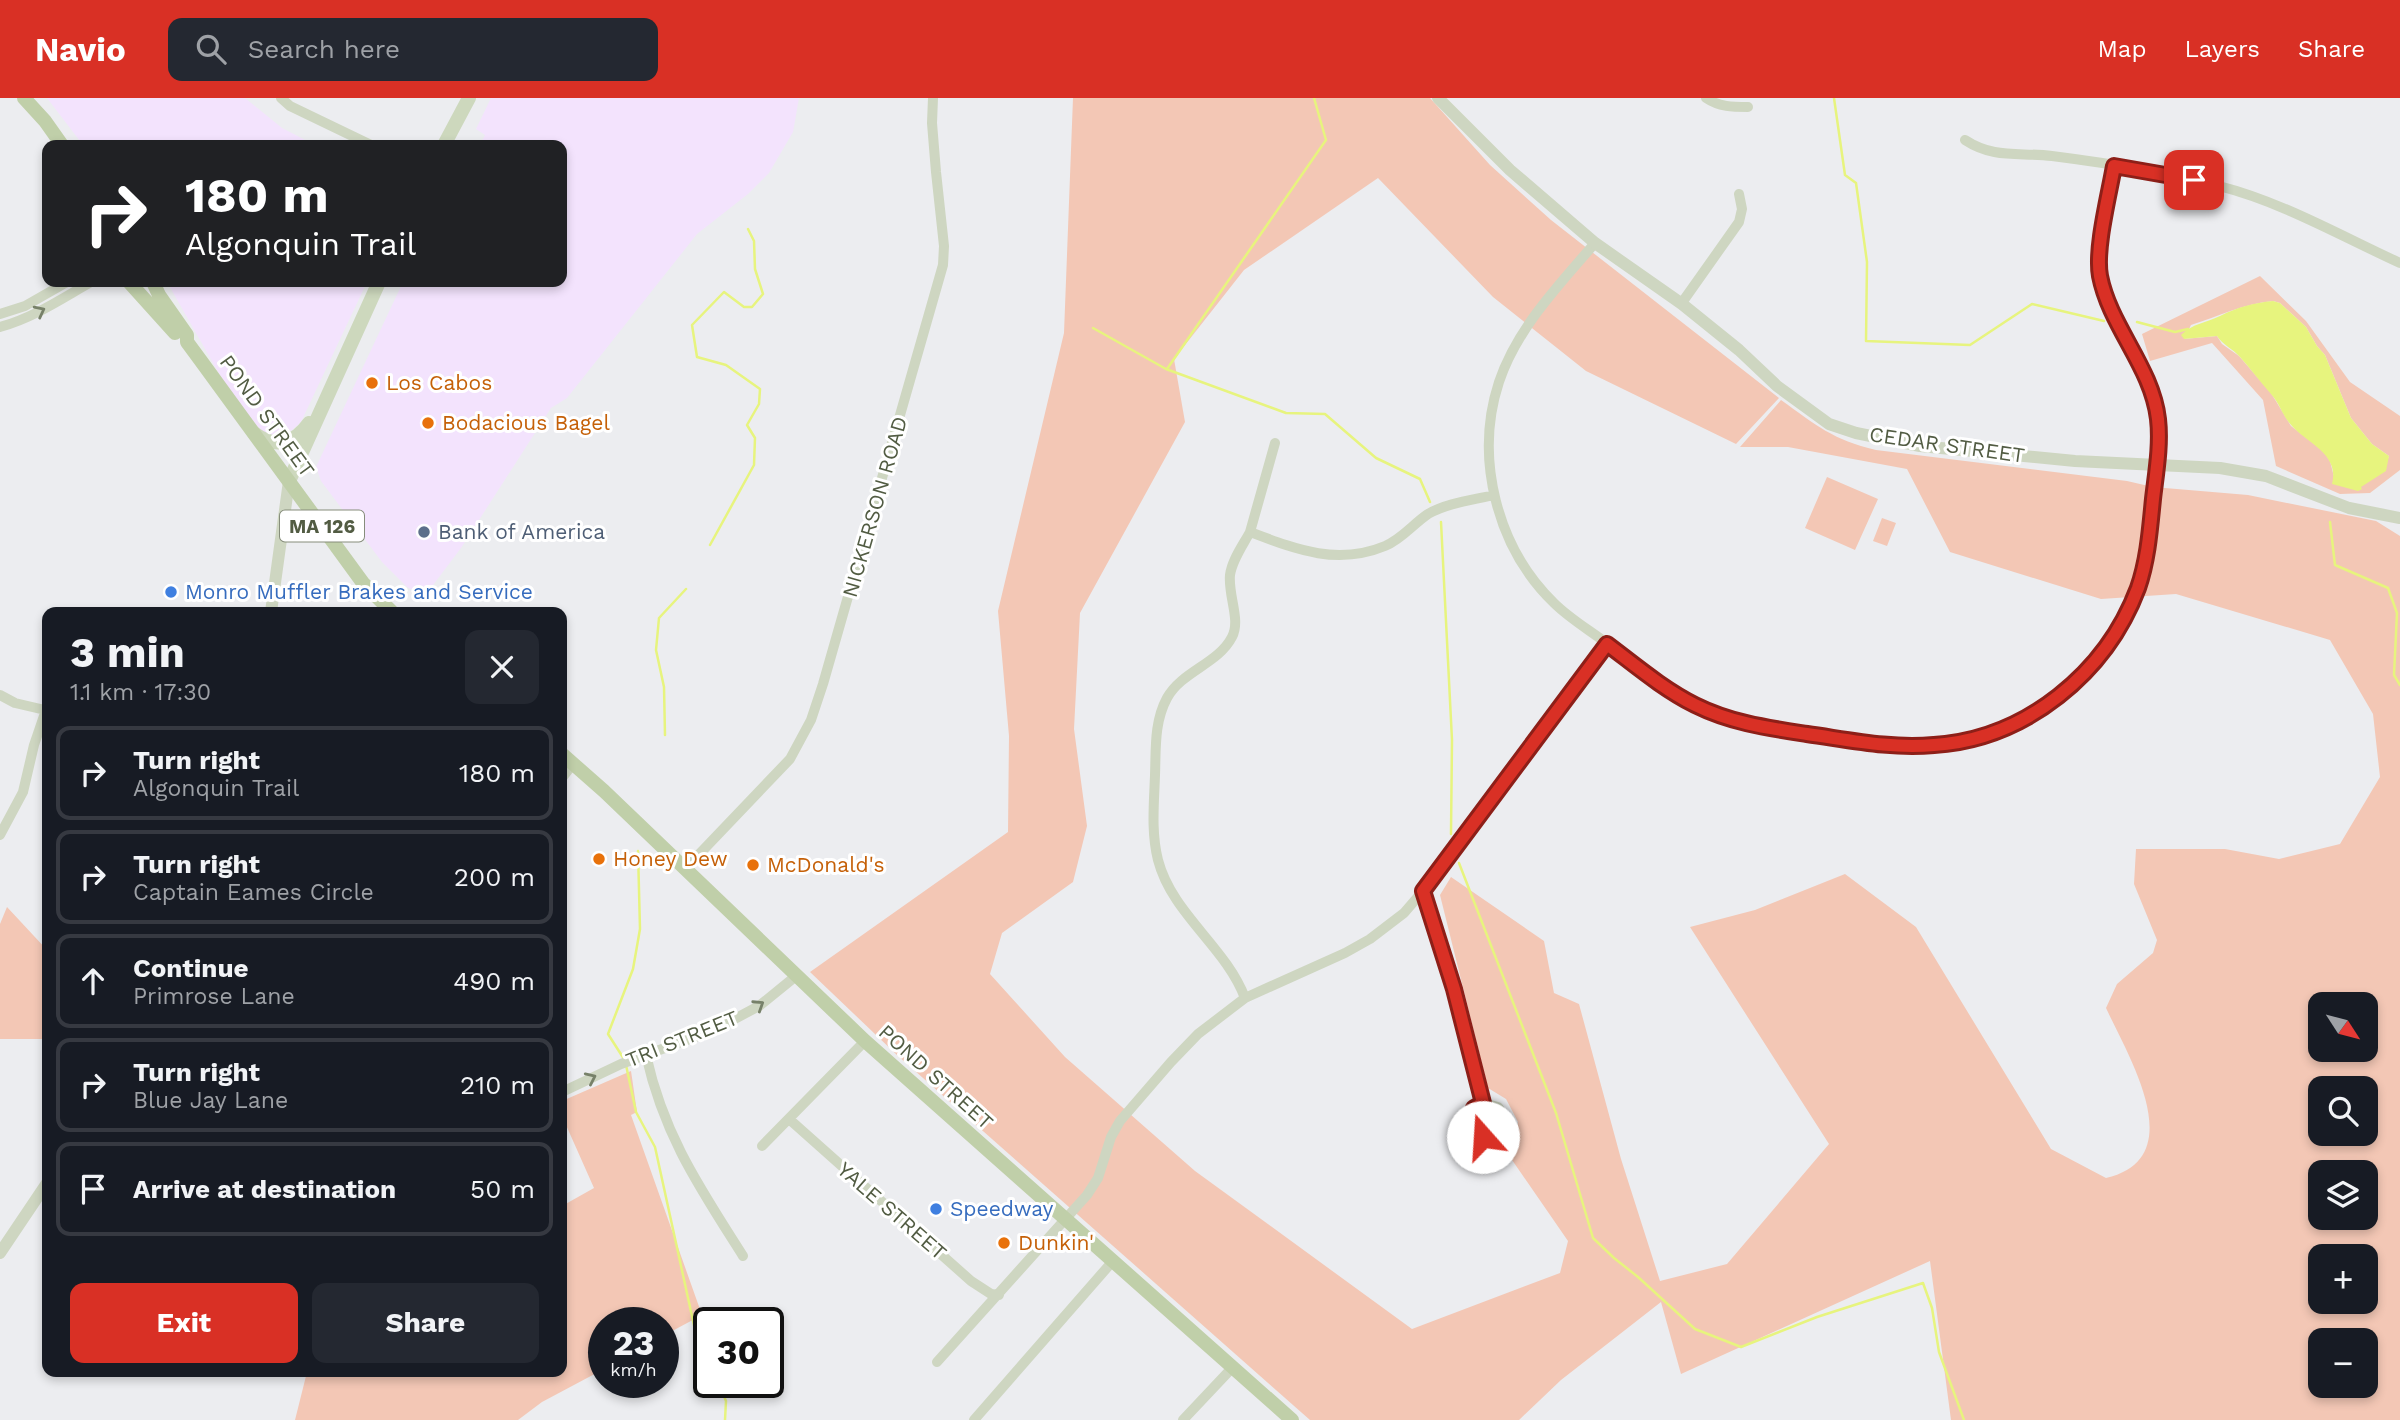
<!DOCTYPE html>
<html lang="en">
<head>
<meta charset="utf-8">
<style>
  :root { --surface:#171b24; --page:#242831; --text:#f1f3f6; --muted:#9ea1a6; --line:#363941; --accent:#d93025 }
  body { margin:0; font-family:"Work Sans",sans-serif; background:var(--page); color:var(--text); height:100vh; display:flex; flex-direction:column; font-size:26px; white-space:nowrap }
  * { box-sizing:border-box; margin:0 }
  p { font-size:23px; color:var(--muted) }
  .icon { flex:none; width:38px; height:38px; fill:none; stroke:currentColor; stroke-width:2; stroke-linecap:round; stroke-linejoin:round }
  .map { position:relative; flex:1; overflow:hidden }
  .details { position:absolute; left:42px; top:509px; width:525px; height:770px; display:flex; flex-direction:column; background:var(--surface); border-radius:14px; box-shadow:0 4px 10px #0003 }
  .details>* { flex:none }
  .guide { position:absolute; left:42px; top:42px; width:525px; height:147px; border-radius:14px; box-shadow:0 4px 10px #0003; background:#202124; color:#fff; overflow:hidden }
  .needle { width:46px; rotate:126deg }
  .tools { position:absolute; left:2308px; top:894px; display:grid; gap:14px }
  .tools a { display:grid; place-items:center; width:70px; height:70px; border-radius:14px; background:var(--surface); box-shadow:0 4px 10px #0003; font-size:35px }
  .speed { position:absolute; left:588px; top:1209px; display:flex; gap:14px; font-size:35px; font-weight:700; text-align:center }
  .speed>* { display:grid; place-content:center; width:91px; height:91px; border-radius:50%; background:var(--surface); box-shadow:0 4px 10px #0003; line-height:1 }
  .speed small { font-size:18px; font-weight:400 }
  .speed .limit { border:4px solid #111; border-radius:10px; background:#fff; color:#111 }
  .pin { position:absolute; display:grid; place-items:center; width:60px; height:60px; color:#fff; margin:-30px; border-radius:14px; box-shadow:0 4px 10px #0006 }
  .me { position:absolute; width:77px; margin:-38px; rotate:341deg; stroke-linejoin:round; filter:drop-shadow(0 0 5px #0008) }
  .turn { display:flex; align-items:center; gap:24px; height:147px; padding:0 28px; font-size:32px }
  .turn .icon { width:91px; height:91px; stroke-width:2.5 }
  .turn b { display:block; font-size:49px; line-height:60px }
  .round { display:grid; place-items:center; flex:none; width:74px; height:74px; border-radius:14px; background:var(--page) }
  .overview { display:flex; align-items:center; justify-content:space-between; height:119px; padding:0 28px }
  h1 { font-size:42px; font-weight:700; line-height:52px }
  .button { display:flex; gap:14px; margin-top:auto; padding:14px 28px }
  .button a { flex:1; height:80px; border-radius:14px; background:var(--accent); color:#fff; font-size:28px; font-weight:700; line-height:80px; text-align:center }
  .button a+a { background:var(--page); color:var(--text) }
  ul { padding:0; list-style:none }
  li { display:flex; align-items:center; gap:21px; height:94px; margin:0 14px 10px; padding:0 14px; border:4px solid var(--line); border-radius:14px }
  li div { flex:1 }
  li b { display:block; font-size:26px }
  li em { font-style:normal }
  header { display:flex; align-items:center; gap:42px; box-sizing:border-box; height:98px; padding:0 35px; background:var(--accent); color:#fff }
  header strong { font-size:33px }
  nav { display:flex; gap:38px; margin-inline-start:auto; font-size:24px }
  .search { width:490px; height:63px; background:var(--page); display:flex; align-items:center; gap:18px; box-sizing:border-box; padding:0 24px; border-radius:14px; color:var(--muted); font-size:26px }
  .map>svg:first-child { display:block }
  .commercial { fill:#f3e3fd }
  .green { fill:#f3c7b5; fill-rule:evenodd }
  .water { fill:#e7f47e }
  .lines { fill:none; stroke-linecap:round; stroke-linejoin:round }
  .stream { stroke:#e7f47e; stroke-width:2.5 }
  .minor { stroke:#ced6c1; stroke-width:10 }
  .tertiary { stroke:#ced6c1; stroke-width:12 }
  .secondary { stroke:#cdd8bd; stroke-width:14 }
  .primary { stroke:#c0cfa9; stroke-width:14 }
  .oneway { stroke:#778169 }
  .route-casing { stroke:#8d1f18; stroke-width:18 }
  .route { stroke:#d93025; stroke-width:12 }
  .food-dot { fill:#e8710a; stroke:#fff; stroke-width:2.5 }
  .service-dot { fill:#5c6f8a; stroke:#fff; stroke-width:2.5 }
  .shop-dot { fill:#3f7fe0; stroke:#fff; stroke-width:2.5 }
  .labels { text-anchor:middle; stroke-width:6; stroke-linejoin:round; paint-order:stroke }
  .shield { fill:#fff; stroke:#868d7b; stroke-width:2 }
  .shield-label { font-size:19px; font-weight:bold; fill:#525c43 }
  .food-label { font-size:21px; fill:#c56008; stroke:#fff; text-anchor:start }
  .street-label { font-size:21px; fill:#525c43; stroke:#fff }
  .service-label { font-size:21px; fill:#4e5e75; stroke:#fff; text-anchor:start }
  .shop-label { font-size:21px; fill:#366cbe; stroke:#fff; text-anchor:start }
</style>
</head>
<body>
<header>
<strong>Navio</strong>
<div class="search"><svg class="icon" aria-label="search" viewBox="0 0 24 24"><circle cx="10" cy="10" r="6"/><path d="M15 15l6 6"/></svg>Search here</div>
<nav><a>Map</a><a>Layers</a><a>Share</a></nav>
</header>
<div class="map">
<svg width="2400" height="1322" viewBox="0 0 2400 1322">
  <rect width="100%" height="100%" fill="#ecedf0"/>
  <path class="commercial" d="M47,0H245L282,30L315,47H83Z
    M491,0H799L793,34L769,75L748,96L697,136L567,300L551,310L461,450L430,491L419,495L407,489L382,464L321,383L316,369L403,184H562V47H480L485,37L476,31Z
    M167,184H367L301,324L292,332L274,338L261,333L225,286Z"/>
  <path class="green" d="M1073,0H1430L1490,67L1551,122L1779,300L1736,346L1586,273L1493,199L1378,80L1244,172L1174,261L1185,324L1080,515L1074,631L1087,728L1073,784L1002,835L990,876L1065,959L1195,1073L1412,1231L1560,1175L1568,1143L1510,1059L1518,1024L1506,1001L1488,990L1440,797L1451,779L1544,843L1554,895L1579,906L1621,1061L1660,1183L1727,1166L1829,1046L1690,829L1755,812L1845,776L1916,829L2051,1051L2106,1080C2192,1060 2128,958 2106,910L2117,886L2153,855L2157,842L2134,786L2136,751H2225L2279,761L2340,746L2380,679L2373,616L2330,542L2176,496L2101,501L1950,454L1907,371L1788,349H1740L1781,302C1816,327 1833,342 1876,352L2127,383L2153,389L2248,397L2376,423L2400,438V1322H1951L1930,1163L1681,1276L1661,1204L1561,1282L1519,1322H1310L897,957L810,874L1008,734L1009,638L998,513L1064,235ZM2320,906H2366V952H2320ZM2320,990H2366V1036H2320ZM2320,1074H2366V1120H2320ZM2320,1158H2366V1204H2320ZM2320,1242H2366V1288H2320Z
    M2260,178L2306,223L2350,284L2400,318V372L2370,395L2340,396L2276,368L2263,302L2212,245L2150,263L2142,236ZM2273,203L2280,205L2306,229L2317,248L2325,257L2351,320L2372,346L2389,358L2386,366L2360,389L2334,379L2330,363L2323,352L2291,328L2271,295L2239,258L2222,246L2217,238L2184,241L2191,227C2219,218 2243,206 2273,203Z
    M1827,379L1878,401L1855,452L1805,430Z
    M1882,420L1896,425L1887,448L1873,443Z
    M7,809L47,852V941H0V826Z
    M631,973L637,1014L631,1017L702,1217L663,1238V1225H604V1271L542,1304L518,1322H295L307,1274H562V1108L594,1090L562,1018V1003Z"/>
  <path class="water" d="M2273,203L2280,205L2306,229L2317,248L2325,257L2351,320L2372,346L2389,358L2386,373L2361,389L2362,391L2358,393L2332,386C2340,356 2307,345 2292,328C2283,319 2280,306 2271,296C2260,284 2251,271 2240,259C2233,251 2223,247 2217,238L2184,241L2181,237C2193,225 2206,225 2220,218C2238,209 2253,205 2273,203Z"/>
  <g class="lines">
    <path class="stream" d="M1834,0L1845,77L1856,85L1867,164L1866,243L1970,247L2032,206L2104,223
      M2137,224L2175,234L2188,231
      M1093,230L1166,271L1286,315L1325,316L1376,360L1420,381L1430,404
      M1167,271L1326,42L1314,0
      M1441,424L1452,642L1451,736
      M2330,424L2335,467L2388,490L2397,515L2394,577L2400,587
      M710,447L754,367L755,340L747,327L759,306L760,291L726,267L697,259L692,227L724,194L744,209H752L763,196L755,171L754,143L748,131
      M665,637L664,589L656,552L659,520L686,491
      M1459,765L1556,1015L1593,1140L1614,1160L1638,1179L1695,1231L1741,1249L1817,1219L1923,1185L1932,1210L1939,1254L1964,1322
      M624,961L608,936L633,871L640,831L638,753
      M626,967L636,1014L655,1049L697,1241L709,1265
      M718,1284L726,1303L725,1322"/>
    <path class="minor" d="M281,0L290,8L371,47
      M1706,0C1719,9 1733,9 1748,9
      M1965,42C1994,61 2018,54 2052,58C2107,65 2165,74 2219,88C2282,104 2341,138 2400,165
      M1595,145C1559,187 1517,230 1499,284C1474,360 1497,450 1554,505C1570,521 1591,533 1609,547C1638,569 1665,593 1698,608C1734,625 1771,631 1810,637C1840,641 1871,649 1902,649C2008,649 2098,594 2136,493C2151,455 2163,357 2157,317C2154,302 2149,288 2143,273C2129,242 2104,210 2100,175C2096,145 2109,98 2114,68
      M1681,206L1739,124L1742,111L1739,96
      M0,216L25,208L67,184
      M0,229C33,220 61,201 91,184
      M1275,345L1250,434C1295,451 1337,468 1385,448C1402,441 1413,426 1428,416C1447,405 1473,402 1494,397
      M0,597L15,605L45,612
      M562,680L573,666
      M0,737L23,694L34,647L47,609
      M685,771L790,661L811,622L823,586L943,167L944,148L936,74L932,25L933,0
      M1423,793L1454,891L1483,1005L1474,1010L1469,1023L1477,1036L1491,1039L1501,1031L1504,1018L1498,1009L1483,1005
      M1245,900C1226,849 1172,816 1158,762C1151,734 1154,706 1155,677C1156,651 1154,624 1167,600C1182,573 1218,566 1232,539C1241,522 1228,498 1230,477C1232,462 1243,447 1250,434
      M646,957C664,1038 700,1090 743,1158
      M562,994L621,966L714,932L759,908L796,878
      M789,1021L971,1183L991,1196L999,1197
      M762,1048L865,943
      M937,1264L1087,1097L1098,1080L1111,1039L1120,1023L1171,964L1198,936L1245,900L1345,855L1370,841L1404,815L1429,786L1607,546
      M974,1322L1112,1164
      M1183,1322L1232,1270"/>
    <path class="tertiary" d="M1438,0L1510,72L1595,145L1682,206L1739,252L1777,288L1829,326L1856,335L1920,348L2075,363L2220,370L2266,378L2349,410L2400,420
      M271,514L289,383
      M0,1155L47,1085"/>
    <path class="secondary" d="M444,47L469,0
      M254,335C275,351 294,346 309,325
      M289,383L379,184"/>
    <path class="primary" d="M24,0L45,23L62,47
      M129,184L175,235
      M153,184L159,197L187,237V244L201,263L363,485L392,514
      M562,656L604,693L865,943L1292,1322"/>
  </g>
  <defs><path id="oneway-chevron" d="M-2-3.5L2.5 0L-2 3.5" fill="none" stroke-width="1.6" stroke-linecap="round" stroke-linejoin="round" transform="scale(1.75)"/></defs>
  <g class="oneway">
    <use href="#oneway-chevron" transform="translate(40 213) rotate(-27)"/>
    <use href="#oneway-chevron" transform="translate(759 907) rotate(-33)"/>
    <use href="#oneway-chevron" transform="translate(591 980) rotate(-25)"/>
  </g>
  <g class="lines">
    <g class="route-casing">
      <path id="route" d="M1483,1039L1473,1033L1469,1023L1474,1010L1483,1005L1454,891L1423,793L1607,546C1635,567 1663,591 1695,607C1731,625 1768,630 1807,636C1850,642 1891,651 1934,647C2026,641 2106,575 2138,490C2148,461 2150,431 2153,401C2156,375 2161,347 2158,321C2152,269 2110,229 2100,178C2095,151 2109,97 2114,68L2194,82"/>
    </g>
    <use href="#route" class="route"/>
  </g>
  <g class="food-dot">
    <circle cx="372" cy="285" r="7"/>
    <circle cx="428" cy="325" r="7"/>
    <circle cx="599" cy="761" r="7"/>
    <circle cx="753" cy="767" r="7"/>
    <circle cx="1004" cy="1145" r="7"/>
  </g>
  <circle class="service-dot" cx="424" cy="434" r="7"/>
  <g class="shop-dot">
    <circle cx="171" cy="494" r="7"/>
    <circle cx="936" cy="1111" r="7"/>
  </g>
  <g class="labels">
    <rect class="shield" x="280" y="412.5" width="84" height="31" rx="5"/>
    <g class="shield-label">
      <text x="322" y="435">MA 126</text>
    </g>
    <g class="food-label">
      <text x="386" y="292">Los Cabos</text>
      <text x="442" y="332">Bodacious Bagel</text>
      <text x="613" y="768">Honey Dew</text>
      <text x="767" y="774">McDonald's</text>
      <text x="1018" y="1152">Dunkin'</text>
    </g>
    <g class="street-label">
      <text transform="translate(267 318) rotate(54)" y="7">POND STREET</text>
      <text transform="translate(1947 347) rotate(8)" y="7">CEDAR STREET</text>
      <text transform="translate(875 409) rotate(-74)" y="7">NICKERSON ROAD</text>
      <text transform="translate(682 941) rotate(-22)" y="7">TRI STREET</text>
      <text transform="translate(936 979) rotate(42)" y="7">POND STREET</text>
      <text transform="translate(892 1113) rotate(41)" y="7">YALE STREET</text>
    </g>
    <g class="service-label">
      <text x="438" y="441">Bank of America</text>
    </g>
    <g class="shop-label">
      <text x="185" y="501">Monro Muffler Brakes and Service</text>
      <text x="950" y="1118">Speedway</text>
    </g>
  </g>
</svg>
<div class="tools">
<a><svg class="needle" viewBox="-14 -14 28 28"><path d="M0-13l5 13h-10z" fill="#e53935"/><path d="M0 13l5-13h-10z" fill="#9ea1a6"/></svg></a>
<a><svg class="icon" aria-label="search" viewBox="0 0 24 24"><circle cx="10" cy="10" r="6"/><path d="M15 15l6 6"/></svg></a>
<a><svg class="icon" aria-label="layers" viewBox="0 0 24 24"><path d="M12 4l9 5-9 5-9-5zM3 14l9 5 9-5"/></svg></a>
<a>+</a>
<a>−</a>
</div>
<div class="speed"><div>23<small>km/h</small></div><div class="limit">30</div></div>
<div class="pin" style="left:2194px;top:82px;background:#d93025"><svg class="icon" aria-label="arrive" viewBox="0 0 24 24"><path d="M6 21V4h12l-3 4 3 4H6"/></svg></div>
<svg class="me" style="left:1483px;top:1039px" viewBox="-20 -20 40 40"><circle r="19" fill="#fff"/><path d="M0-13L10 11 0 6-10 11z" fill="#d93025"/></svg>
<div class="guide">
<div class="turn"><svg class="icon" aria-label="right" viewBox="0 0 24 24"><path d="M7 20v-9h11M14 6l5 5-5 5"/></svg><div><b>180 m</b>Algonquin Trail</div></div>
</div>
<section class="details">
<div class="overview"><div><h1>3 min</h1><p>1.1 km · 17:30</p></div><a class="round"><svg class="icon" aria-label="close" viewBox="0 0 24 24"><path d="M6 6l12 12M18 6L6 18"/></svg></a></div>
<ul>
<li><svg class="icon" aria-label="right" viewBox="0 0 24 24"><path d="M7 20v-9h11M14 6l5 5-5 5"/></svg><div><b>Turn right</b><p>Algonquin Trail</p></div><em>180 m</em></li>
<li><svg class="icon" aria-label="right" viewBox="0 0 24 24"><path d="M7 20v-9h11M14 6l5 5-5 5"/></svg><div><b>Turn right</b><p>Captain Eames Circle</p></div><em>200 m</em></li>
<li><svg class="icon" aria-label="ahead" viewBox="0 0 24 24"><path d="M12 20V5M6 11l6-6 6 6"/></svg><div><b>Continue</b><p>Primrose Lane</p></div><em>490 m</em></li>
<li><svg class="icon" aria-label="right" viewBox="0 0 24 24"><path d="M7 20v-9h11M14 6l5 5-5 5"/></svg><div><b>Turn right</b><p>Blue Jay Lane</p></div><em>210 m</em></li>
<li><svg class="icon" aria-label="arrive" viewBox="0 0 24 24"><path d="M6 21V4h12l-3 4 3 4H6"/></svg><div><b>Arrive at destination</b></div><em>50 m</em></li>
</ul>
<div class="button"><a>Exit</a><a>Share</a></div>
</section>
</div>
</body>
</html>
